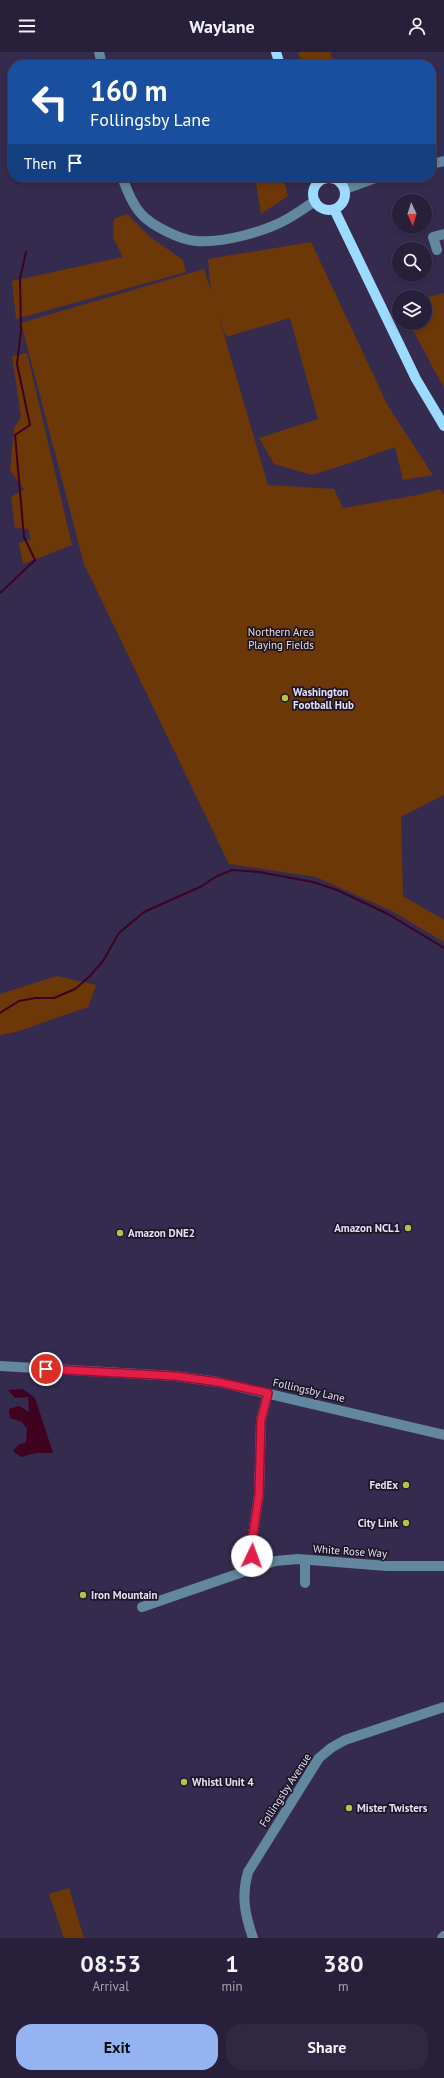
<!DOCTYPE html>
<html lang="en">
<head>
<meta charset="utf-8">
<style>
  :root { --surface:#28203b; --page:#302842; --text:#f1f3f6; --muted:#a5a3af; --line:#443e55; --accent:#95b2f1 }
  body { margin:0; font-family:"PT Sans",sans-serif; background:var(--page); color:var(--text); height:100vh; display:flex; flex-direction:column; font-size:15px; white-space:nowrap }
  * { box-sizing:border-box; margin:0 }
  p { font-size:13px; color:var(--muted) }
  .icon { flex:none; width:22px; height:22px; fill:none; stroke:currentColor; stroke-width:2; stroke-linecap:round; stroke-linejoin:round }
  .map { position:relative; height:1886px; overflow:hidden }
  .drawer { display:flex; flex-direction:column; background:var(--surface); flex:1 }
  .drawer>* { flex:none }
  .banner { position:absolute; left:8px; top:8px; width:428px; height:122px; border-radius:16px; box-shadow:0 2px 6px #0003,0 0 0 1px var(--line); background:#1a4fa0; color:#fff; overflow:hidden }
  .needle { width:26px; rotate:176deg }
  .tools { position:absolute; left:392px; top:142px; display:grid; gap:8px }
  .tools a { display:grid; place-items:center; width:40px; height:40px; border-radius:50%; background:var(--surface); box-shadow:0 2px 6px #0003,0 0 0 1px var(--line); font-size:20px }
  .pin { position:absolute; display:grid; place-items:center; width:34px; height:34px; color:#fff; margin:-17px; border:2px solid #fff; border-radius:50%; box-shadow:0 1px 4px #0007 }
  .me { position:absolute; width:44px; margin:-22px; rotate:3deg; stroke-linejoin:round; filter:drop-shadow(0 0 3px #0008) }
  .turn { display:flex; align-items:center; gap:14px; height:84px; padding:0 16px; font-size:18px }
  .turn .icon { width:52px; height:52px; stroke-width:2.5 }
  .turn b { display:block; font-size:28px; line-height:34px }
  .then { display:flex; align-items:center; height:38px; padding:0 16px; background:#0003; gap:8px; font-size:15px }
  .eta { display:flex; justify-content:space-evenly; align-items:center; height:68px; text-align:center }
  .eta b { font-size:24px; font-weight:600; line-height:28px }
  .cta { display:flex; gap:8px; margin-top:auto; padding:8px 16px }
  .cta a { flex:1; height:46px; border-radius:16px; background:var(--accent); color:#111; font-size:16px; font-weight:600; line-height:46px; text-align:center }
  .cta a+a { background:var(--page); color:var(--text) }
  header { display:flex; justify-content:space-between; align-items:center; height:52px; padding:0 16px; background:var(--surface); font-size:18px; font-weight:600 }
  .map>svg:first-child { display:block }
  .green { fill:#6d3808 }
  .water { fill:#3f0221 }
  .lines { fill:none; stroke-linecap:round; stroke-linejoin:round }
  .stream { stroke:#3f0221; stroke-width:2 }
  .minor { stroke:#62879e; stroke-width:10 }
  .major { stroke:#9ddaff; stroke-width:10 }
  .route-casing { stroke:#92132f; stroke-width:10 }
  .route { stroke:#e11d48; stroke-width:7 }
  .poi-dot { fill:#b4c24a; stroke:#1b1727; stroke-width:1.5 }
  .labels { text-anchor:middle; stroke-width:3.5; stroke-linejoin:round; paint-order:stroke }
  .park-label { font-size:11px; fill:#f0dbcd; stroke:#1b1727 }
  .poi-label { font-size:11px; font-weight:bold; fill:#e5e0f7; stroke:#1b1727; text-anchor:start }
  .street-label { font-size:11px; fill:#e5e0f7; stroke:#1b1727 }
</style>
</head>
<body>
<header><svg class="icon" aria-label="menu" viewBox="0 0 24 24"><path d="M4 6h16M4 12h16M4 18h16"/></svg>Waylane<svg class="icon" aria-label="person" viewBox="0 0 24 24"><circle cx="12" cy="8" r="4"/><path d="M4 21q1-7 8-7t8 7"/></svg></header>
<div class="map">
<svg width="444" height="1886" viewBox="0 0 444 1886">
  <rect width="100%" height="100%" fill="#352b4f"/>
  <path class="green" d="M298,0H330L336,13H303Z
    M255,125H283L288,144L261,162Z
    M127,162L150,185L183,208L186,220L16,267L12,229L123,205L113,185L114,167Z
    M311,190L388,354L433,423L403,428L395,395L350,411L312,423L274,412L259,386L318,367L290,266L226,285L219,266L268,433L334,437L343,456L418,443L440,437L444,443V743L401,765L403,844L444,868V890L392,859L316,825L229,812L84,512L21,271L204,217L211,239L208,207Z
    M444,241V336L409,271H425V246Z
    M27,301L72,493L23,512L19,491L31,487L28,477L15,476L11,445L24,437L10,419L14,376L21,365L12,304Z
    M57,924L96,933L88,955L16,980L0,983V942Z
    M69,1836L84,1886H64L49,1842Z"/>
  <path class="water" d="M23,1337L35,1346L53,1401H36L21,1405L13,1399L18,1393L26,1390L27,1377L22,1370L10,1366L9,1357L19,1354L29,1360L28,1345L15,1346L8,1338Z"/>
  <g class="lines">
    <path class="stream" d="M0,541L35,508L24,485L15,383L30,373L17,312L21,278L20,226L26,200
      M0,961L19,949L35,946H54L75,937L89,925L103,909L119,881L144,860L202,834L217,824L232,818L259,820L313,830L337,838L388,862L444,896"/>
    <path class="minor" d="M99,0L102,13
      M431,112L444,109
      M122,125C127,138 132,152 142,163C153,174 180,188 196,189C223,191 265,180 289,166C298,161 306,155 315,149
      M345,137L378,125
      M437,198L433,185L444,182
      M0,1314L175,1324L218,1330L444,1383
      M256,1515L251,1496L259,1442L261,1368L268,1341
      M305,1531V1508
      M142,1555L275,1509L298,1507L387,1514H444
      M253,1886C245,1863 241,1844 248,1820L319,1706L331,1696L345,1688L444,1655
      M442,1886L444,1884"/>
    <path class="major" d="M276,0L280,13
      M313 142a16 16 0 1 1 32 0a16 16 0 1 1-32 0Z
      M334,157L416,327L444,374"/>
  </g>
  <g class="lines">
    <g class="route-casing">
      <path id="route" d="M46,1317L175,1324L218,1330L268,1341L261,1368L259,1442L251,1496L252,1504"/>
    </g>
    <use href="#route" class="route"/>
  </g>
  <g class="poi-dot">
    <circle cx="285" cy="646" r="4"/>
    <circle cx="408" cy="1176" r="4"/>
    <circle cx="120" cy="1181" r="4"/>
    <circle cx="406" cy="1433" r="4"/>
    <circle cx="406" cy="1471" r="4"/>
    <circle cx="83" cy="1543" r="4"/>
    <circle cx="184" cy="1730" r="4"/>
    <circle cx="349" cy="1756" r="4"/>
  </g>
  <g class="labels">
    <g class="park-label">
      <text x="281" y="584">Northern Area<tspan x="281" dy="13">Playing Fields</tspan></text>
    </g>
    <g class="poi-label">
      <text x="293" y="644">Washington<tspan x="293" dy="13">Football Hub</tspan></text>
      <text x="400" y="1180" text-anchor="end">Amazon NCL1</text>
      <text x="128" y="1185">Amazon DNE2</text>
      <text x="398" y="1437" text-anchor="end">FedEx</text>
      <text x="398" y="1475" text-anchor="end">City Link</text>
      <text x="91" y="1547">Iron Mountain</text>
      <text x="192" y="1734">Whistl Unit 4</text>
      <text x="357" y="1760">Mister Twisters</text>
    </g>
    <g class="street-label">
      <text transform="translate(309 1338) rotate(13)" y="4">Follingsby Lane</text>
      <text transform="translate(350 1499) rotate(4)" y="4">White Rose Way</text>
      <text transform="translate(285 1738) rotate(-57)" y="4">Follingsby Avenue</text>
    </g>
  </g>
</svg>
<div class="tools">
<a><svg class="needle" viewBox="-14 -14 28 28"><path d="M0-13l5 13h-10z" fill="#e53935"/><path d="M0 13l5-13h-10z" fill="#a5a3af"/></svg></a>
<a><svg class="icon" aria-label="search" viewBox="0 0 24 24"><circle cx="10" cy="10" r="6"/><path d="M15 15l6 6"/></svg></a>
<a><svg class="icon" aria-label="layers" viewBox="0 0 24 24"><path d="M12 4l9 5-9 5-9-5zM3 14l9 5 9-5"/></svg></a>
</div>
<div class="pin" style="left:46px;top:1317px;background:#d93025"><svg class="icon" aria-label="arrive" viewBox="0 0 24 24"><path d="M6 21V4h12l-3 4 3 4H6"/></svg></div>
<svg class="me" style="left:252px;top:1504px" viewBox="-20 -20 40 40"><circle r="19" fill="#fff"/><path d="M0-13L10 11 0 6-10 11z" fill="#e11d48"/></svg>
<div class="banner">
<div class="turn"><svg class="icon" aria-label="left" viewBox="0 0 24 24"><path d="M17 20v-9H6M10 6l-5 5 5 5"/></svg><div><b>160 m</b>Follingsby Lane</div></div>
<div class="then">Then<svg class="icon" aria-label="arrive" viewBox="0 0 24 24"><path d="M6 21V4h12l-3 4 3 4H6"/></svg></div>
</div>
</div>
<section class="drawer">
<div class="eta">
<div><b>08:53</b><p>Arrival</p></div>
<div><b>1</b><p>min</p></div>
<div><b>380</b><p>m</p></div>
</div>
<div class="cta"><a>Exit</a><a>Share</a></div>
</section>
</body>
</html>
